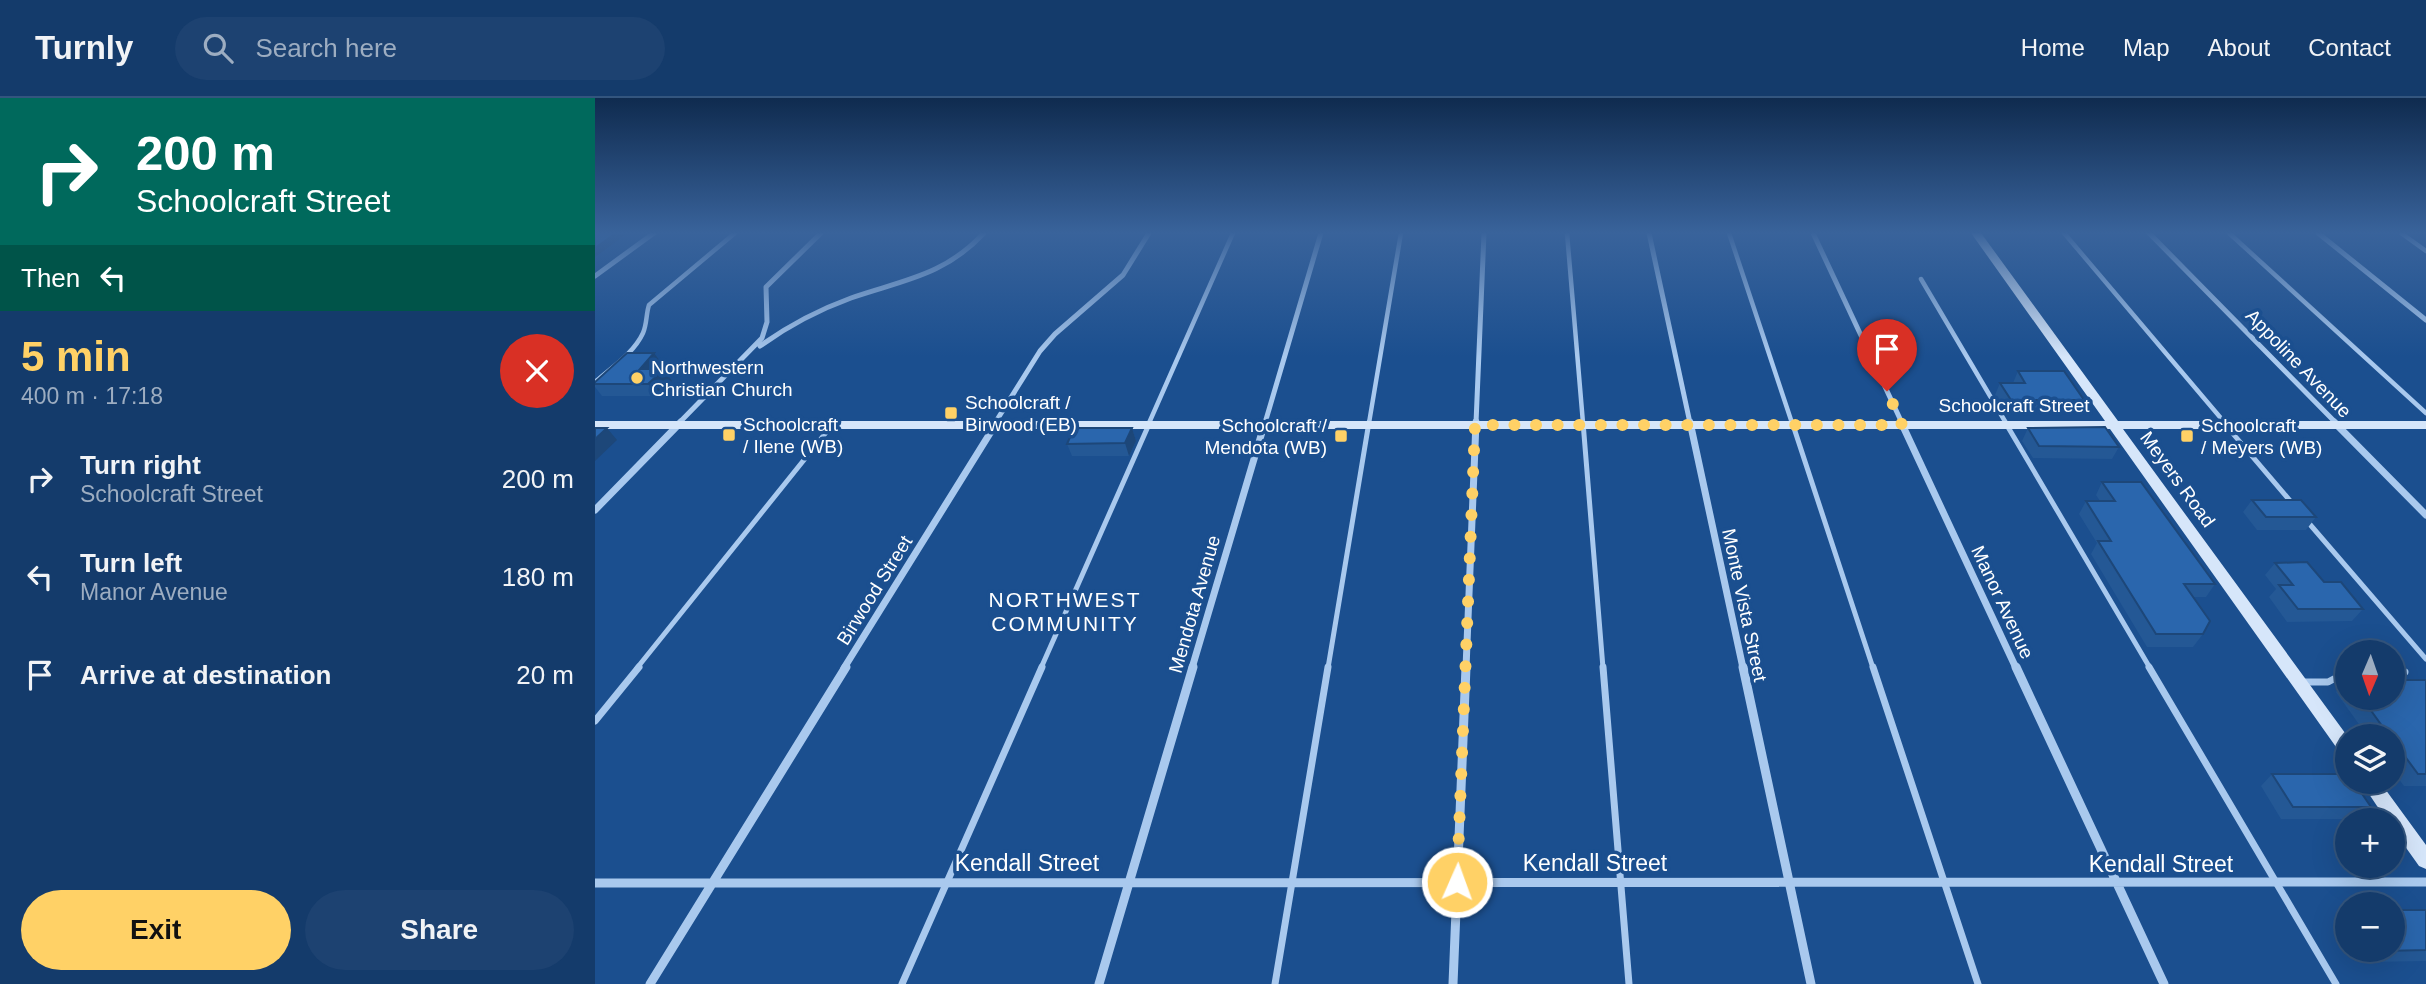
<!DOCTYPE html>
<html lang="en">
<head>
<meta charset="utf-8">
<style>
  :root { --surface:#143b6b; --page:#1d4271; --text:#f1f3f6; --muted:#9dadc1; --line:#33557e; --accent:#ffd166 }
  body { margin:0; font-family:Helvetica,sans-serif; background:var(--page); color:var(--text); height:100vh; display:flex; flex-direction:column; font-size:26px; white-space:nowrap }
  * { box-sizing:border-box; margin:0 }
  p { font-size:23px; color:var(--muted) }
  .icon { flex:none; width:38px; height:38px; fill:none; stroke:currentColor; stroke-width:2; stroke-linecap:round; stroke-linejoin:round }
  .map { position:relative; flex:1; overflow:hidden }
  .sheet { display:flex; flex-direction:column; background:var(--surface); width:595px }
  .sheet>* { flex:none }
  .top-card { background:#00695c; color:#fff; overflow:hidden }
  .needle { width:46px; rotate:182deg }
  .fabs { position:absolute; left:1740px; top:542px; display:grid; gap:14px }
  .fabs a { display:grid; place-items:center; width:70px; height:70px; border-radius:50%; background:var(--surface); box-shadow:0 7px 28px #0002,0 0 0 2px var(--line); font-size:35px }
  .pin { position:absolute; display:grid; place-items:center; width:60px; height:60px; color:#fff; margin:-72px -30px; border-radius:50% 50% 50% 0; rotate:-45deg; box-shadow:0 0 7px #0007 }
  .pin .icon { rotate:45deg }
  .me { position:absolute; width:77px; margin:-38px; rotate:2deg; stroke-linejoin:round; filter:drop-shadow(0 0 5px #0008) }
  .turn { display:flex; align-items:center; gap:24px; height:147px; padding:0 21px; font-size:32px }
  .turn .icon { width:91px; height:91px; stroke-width:2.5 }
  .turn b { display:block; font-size:49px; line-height:60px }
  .then { display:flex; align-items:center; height:66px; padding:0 21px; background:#0003; gap:14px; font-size:26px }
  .round { display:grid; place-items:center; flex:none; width:74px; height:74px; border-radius:37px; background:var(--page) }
  .head { display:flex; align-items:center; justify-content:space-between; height:119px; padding:0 21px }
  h1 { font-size:42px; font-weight:700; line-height:52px; color:var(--accent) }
  .action { display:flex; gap:14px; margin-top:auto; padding:14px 21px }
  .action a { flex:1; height:80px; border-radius:42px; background:var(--accent); color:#111; font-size:28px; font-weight:700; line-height:80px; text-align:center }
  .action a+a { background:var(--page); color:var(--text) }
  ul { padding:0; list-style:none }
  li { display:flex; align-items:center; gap:21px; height:98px; padding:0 21px }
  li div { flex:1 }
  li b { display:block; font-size:26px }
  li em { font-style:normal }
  header { display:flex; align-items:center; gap:42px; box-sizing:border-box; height:98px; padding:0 35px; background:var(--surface); border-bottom:2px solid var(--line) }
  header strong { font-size:33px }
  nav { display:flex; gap:38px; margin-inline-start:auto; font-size:24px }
  .search { width:490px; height:63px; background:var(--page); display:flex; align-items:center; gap:18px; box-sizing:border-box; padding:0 24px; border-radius:38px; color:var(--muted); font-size:26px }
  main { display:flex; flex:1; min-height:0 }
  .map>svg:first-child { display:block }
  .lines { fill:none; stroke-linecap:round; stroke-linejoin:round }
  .lane-far2 { stroke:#a9c9ee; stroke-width:4.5 }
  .lane-far1 { stroke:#a9c9ee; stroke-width:5 }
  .lane { stroke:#a9c9ee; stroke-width:7 }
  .street-far2 { stroke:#a9c9ee; stroke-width:5 }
  .street-far1 { stroke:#a9c9ee; stroke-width:7 }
  .street { stroke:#a9c9ee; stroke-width:9 }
  .secondary { fill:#d6e6fa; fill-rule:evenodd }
  .wall { fill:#245895 }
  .shaded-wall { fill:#1d4779 }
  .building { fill:#2a66ad; stroke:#1d4779; stroke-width:2 }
  .route { stroke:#ffd166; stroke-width:12; stroke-dasharray:0 21.6 }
  .poi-dot { fill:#ffd166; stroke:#1b4f8f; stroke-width:2.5 }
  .labels { text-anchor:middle; stroke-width:7; stroke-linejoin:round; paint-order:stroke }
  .street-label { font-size:19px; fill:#fff; stroke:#1b4f8f }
  .poi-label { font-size:19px; fill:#fff; stroke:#1b4f8f; text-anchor:start }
  .neighbourhood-label { font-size:21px; letter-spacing:2px; fill:#fff; stroke:#1b4f8f }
  .near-street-label { font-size:23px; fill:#fff; stroke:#1b4f8f }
</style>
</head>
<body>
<header>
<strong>Turnly</strong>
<div class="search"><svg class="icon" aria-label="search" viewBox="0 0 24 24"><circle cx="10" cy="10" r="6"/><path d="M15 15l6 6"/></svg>Search here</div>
<nav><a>Home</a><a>Map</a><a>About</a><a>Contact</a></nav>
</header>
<main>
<section class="sheet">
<div class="top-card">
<div class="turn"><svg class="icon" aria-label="right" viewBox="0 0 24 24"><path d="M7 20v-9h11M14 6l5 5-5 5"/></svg><div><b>200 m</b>Schoolcraft Street</div></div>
<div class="then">Then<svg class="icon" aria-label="left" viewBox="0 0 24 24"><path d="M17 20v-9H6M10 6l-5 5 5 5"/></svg></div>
</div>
<div class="head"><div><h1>5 min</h1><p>400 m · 17:18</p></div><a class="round" style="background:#d93025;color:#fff"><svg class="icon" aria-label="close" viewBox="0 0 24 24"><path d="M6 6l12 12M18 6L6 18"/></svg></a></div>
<ul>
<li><svg class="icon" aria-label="right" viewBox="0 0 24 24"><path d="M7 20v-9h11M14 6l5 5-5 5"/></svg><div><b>Turn right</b><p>Schoolcraft Street</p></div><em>200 m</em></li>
<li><svg class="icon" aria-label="left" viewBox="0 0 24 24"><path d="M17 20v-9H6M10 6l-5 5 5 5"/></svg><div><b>Turn left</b><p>Manor Avenue</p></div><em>180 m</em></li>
<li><svg class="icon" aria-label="arrive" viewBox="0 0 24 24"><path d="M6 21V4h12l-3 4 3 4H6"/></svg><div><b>Arrive at destination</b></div><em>20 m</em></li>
</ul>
<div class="action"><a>Exit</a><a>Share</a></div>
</section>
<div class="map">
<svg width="1831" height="886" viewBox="0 0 1831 886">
  <rect width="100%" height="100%" fill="#1b4f8f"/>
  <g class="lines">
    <path class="lane-far2" d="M972,135L988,325
      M1134,135L1197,325
      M1469,135L1630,325
      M1634,135L1831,315
      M1806,135L1831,153
      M1326,181L1411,325
      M0,284C16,270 39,255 48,235C52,226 51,216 54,207L140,135
      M554,325L638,135
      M774,325L806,135"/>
    <path class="lane-far1" d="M988,324L1008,570
      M1197,324L1278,570
      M1410,324L1555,570
      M1628,324L1697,405
      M1712,423L1831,561
      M42,570L237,327
      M446,570L555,324
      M733,570L774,324"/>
    <path class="lane" d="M1008,569L1034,886
      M1278,569L1383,886
      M1554,569L1741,886
      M1797,573L1810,574
      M1706,584H1733L1752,574
      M0,623L44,569
      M307,886L447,569
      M680,886L733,569"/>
    <path class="street-far2" d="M1054,135L1095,325
      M1218,135L1307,325
      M1554,135L1741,325
      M1723,135L1831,222
      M0,178L59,135
      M165,248C193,228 223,212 256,200C308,182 349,178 389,135
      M84,325L167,240L172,224L171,189L226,135
      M400,325L445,253L460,236L528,177L554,135
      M670,325L726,135
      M881,325L889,135"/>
    <path class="street-far1" d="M1095,324L1148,570
      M1306,324L1421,570
      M1739,324L1831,417
      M0,412L86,324
      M249,570L402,324
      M597,570L670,324
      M871,570L881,324"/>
    <path class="street" d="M1148,569L1216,886
      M1421,569L1569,886
      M0,785L1831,784
      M55,886L251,569
      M504,886L598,569
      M858,886L871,569"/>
    <path class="secondary" d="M1376,135H1386L1523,323H1831V331H1528L1753,639L1752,658L1746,656L1515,331H0V323H1510Z
      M1766,684H1785L1831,747V771L1824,768L1797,730V723H1792Z"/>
  </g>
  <path class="wall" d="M68,267L64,271L77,283L62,298H7L0,289V284Z
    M1423,273L1489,302L1483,314H1411L1400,297L1405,285H1418Z
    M537,330L541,343L534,358H477L472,346Z
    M1433,330L1524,349L1517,361L1438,360L1427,343Z
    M1507,384L1620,486L1611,499H1598L1608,536L1598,549H1552L1496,456L1502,445L1484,416L1491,403H1505L1501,397Z
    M1657,402L1721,419L1711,432H1662L1648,414Z
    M1680,465L1729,484L1768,511L1757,523L1692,524L1674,499L1681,491L1670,477Z
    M1752,582V600H1797L1831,582V688H1809L1797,672V639H1773L1741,594Z
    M1677,676L1776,709L1763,721H1686L1666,688Z
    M1831,812V863L1772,864L1765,852H1797Z
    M1752,820V831L1747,824Z"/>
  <path class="shaded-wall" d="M21,135H33L0,159V150Z
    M59,255L68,267L53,283L45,271Z
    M69,271L77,283L62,298L53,286Z
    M12,330L22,342L0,363V341Z
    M537,330L541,343L534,358L530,345Z"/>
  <path class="building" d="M0,135H21L0,150Z
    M32,255H59L45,271H69L53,286H0V284Z
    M1423,273H1469L1489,302H1416L1405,285H1430Z
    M1510,329L1524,349L1444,348L1433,330Z
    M0,330H12L0,341Z
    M479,330H537L530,345L472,346Z
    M1507,384H1546L1620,486H1589L1615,523L1608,536H1561L1503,443H1516L1491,403H1520Z
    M1657,402H1706L1721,419H1671Z
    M1712,464L1729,484H1746L1768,511H1703L1684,487H1698L1680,465Z
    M1797,582H1831V676H1823L1797,641V639H1795L1767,600H1797Z
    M1677,676H1752V684H1759L1776,709H1698Z
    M1797,812H1831V852L1788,853L1797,852Z"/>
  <linearGradient id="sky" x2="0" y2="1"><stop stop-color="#0f2b4f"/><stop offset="0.52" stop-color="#39639b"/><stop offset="1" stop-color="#39639b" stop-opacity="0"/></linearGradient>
  <rect width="1831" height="259" fill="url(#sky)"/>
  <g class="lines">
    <path class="route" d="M862,784L880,327H1307L1292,293"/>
  </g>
  <g class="poi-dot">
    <circle cx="42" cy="280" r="7"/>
    <rect x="349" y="308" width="14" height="14" rx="3.5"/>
    <rect x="127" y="330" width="14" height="14" rx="3.5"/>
    <rect x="739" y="331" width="14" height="14" rx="3.5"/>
    <rect x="1585" y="331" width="14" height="14" rx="3.5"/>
  </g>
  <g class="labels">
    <g class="street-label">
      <text transform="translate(1704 265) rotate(46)" y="7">Appoline Avenue</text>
      <text x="1419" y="314">Schoolcraft Street</text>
      <text transform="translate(1583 381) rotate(54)" y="7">Meyers Road</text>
      <text transform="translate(279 492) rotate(-58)" y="7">Birwood Street</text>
      <text transform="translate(1408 504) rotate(65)" y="7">Manor Avenue</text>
      <text transform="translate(599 506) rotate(-74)" y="7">Mendota Avenue</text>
      <text transform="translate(1150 507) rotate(78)" y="7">Monte Vista Street</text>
    </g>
    <g class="poi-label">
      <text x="56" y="276">Northwestern<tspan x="56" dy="22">Christian Church</tspan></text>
      <text x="370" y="311">Schoolcraft /<tspan x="370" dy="22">Birwood (EB)</tspan></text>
      <text x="148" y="333">Schoolcraft<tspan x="148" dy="22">/ Ilene (WB)</tspan></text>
      <text x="732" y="334" text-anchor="end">Schoolcraft /<tspan x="732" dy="22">Mendota (WB)</tspan></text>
      <text x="1606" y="334">Schoolcraft<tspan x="1606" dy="22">/ Meyers (WB)</tspan></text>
    </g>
    <g class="neighbourhood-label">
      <text x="470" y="509">NORTHWEST<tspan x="470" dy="24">COMMUNITY</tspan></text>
    </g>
    <g class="near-street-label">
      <text x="432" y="773">Kendall Street</text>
      <text x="1000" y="773">Kendall Street</text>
      <text x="1566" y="774">Kendall Street</text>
    </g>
  </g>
</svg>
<div class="fabs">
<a><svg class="needle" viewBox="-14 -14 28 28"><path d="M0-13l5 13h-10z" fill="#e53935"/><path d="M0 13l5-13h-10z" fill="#9dadc1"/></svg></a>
<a><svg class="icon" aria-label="layers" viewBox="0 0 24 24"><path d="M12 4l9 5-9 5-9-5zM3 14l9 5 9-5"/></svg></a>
<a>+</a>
<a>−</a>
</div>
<div class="pin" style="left:1292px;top:293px;background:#d93025"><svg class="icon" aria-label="arrive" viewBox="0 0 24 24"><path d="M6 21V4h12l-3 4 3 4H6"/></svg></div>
<svg class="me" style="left:862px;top:784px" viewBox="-20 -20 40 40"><circle r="17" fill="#ffd166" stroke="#fff" stroke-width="3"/><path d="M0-11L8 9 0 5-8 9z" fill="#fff"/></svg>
</div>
</main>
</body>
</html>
